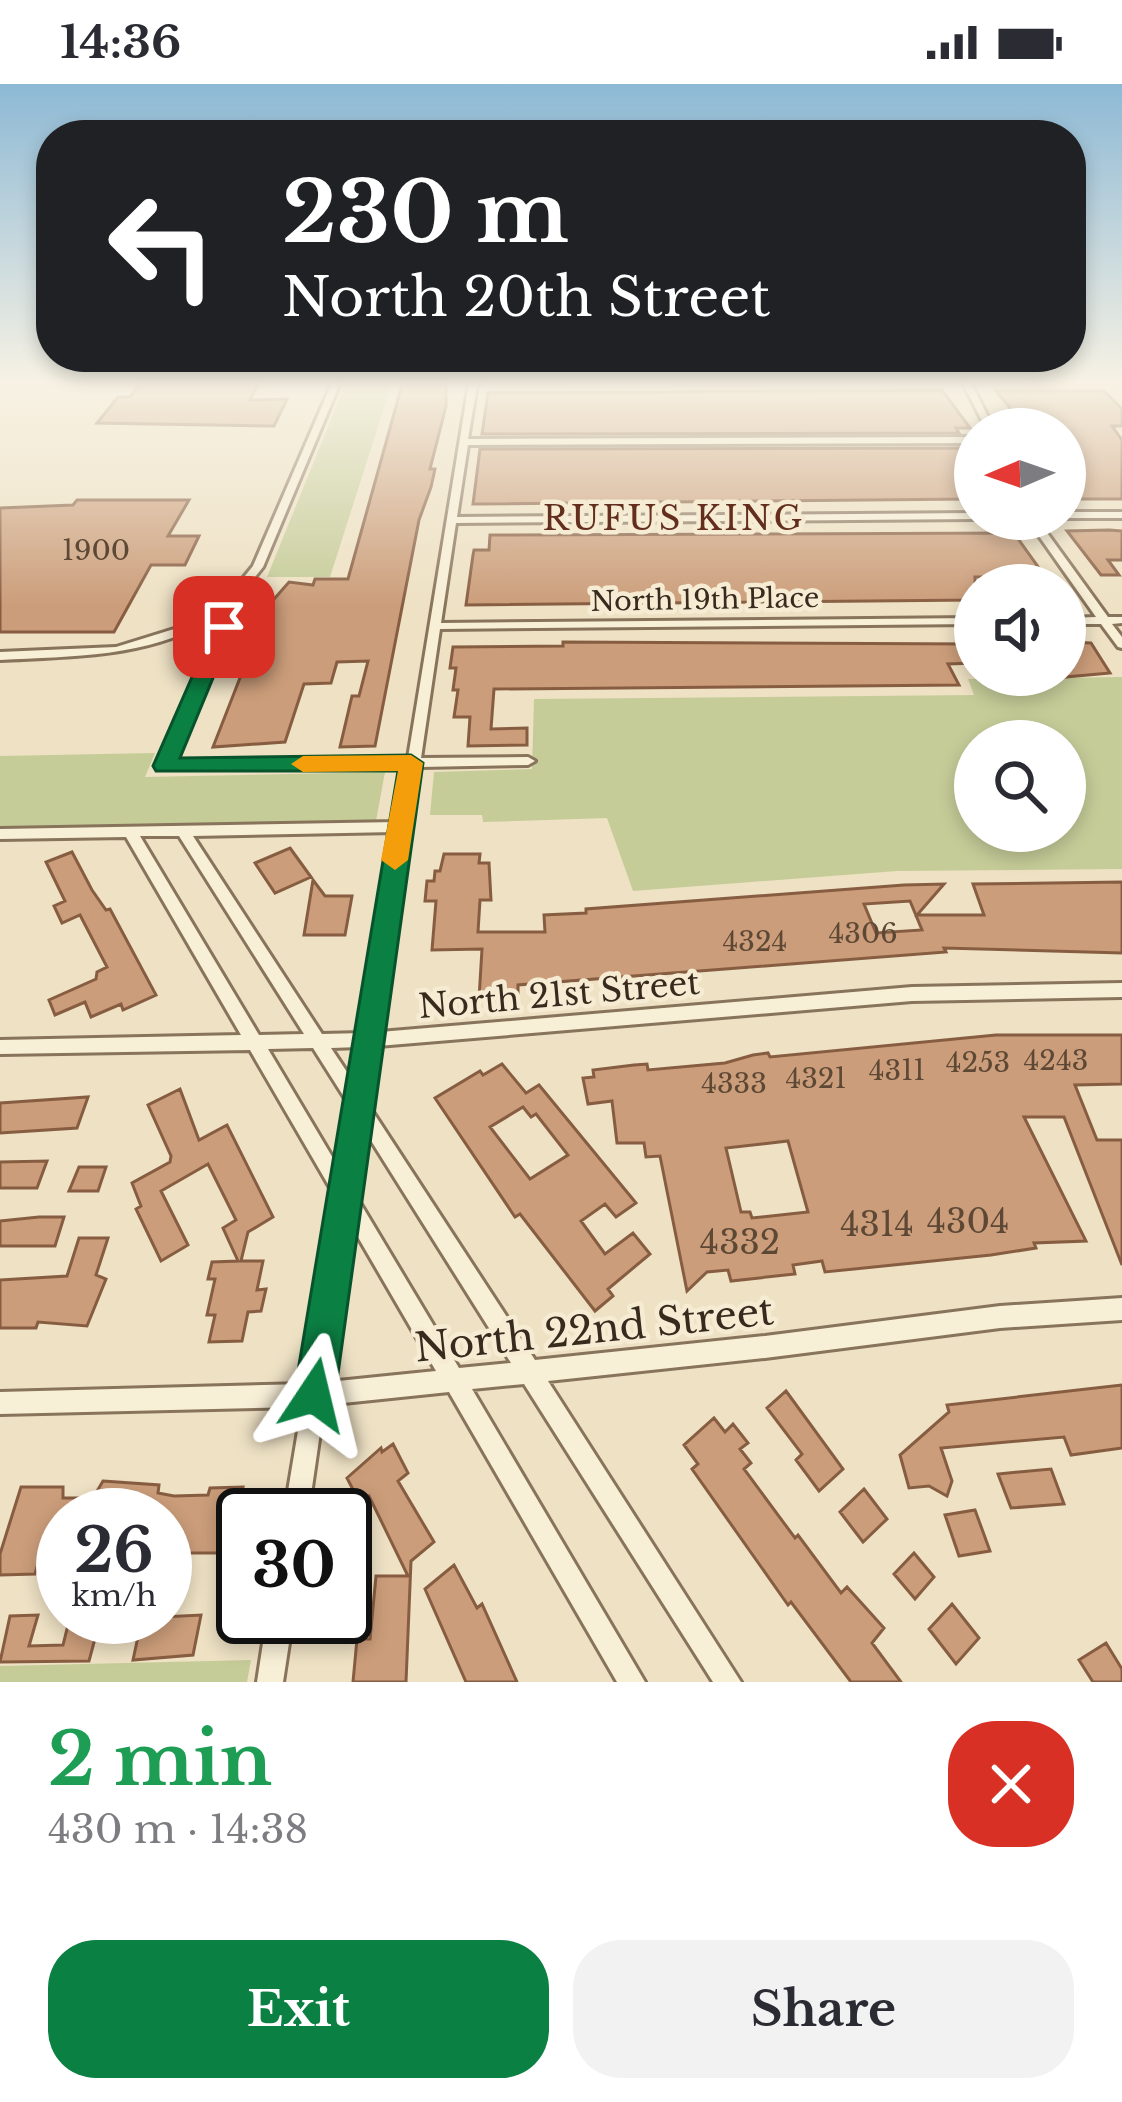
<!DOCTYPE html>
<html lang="en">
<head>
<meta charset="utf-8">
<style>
  :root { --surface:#fff; --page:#f2f2f3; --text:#2b2b33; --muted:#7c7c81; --accent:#0b8043 }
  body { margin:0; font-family:"Libre Baskerville",serif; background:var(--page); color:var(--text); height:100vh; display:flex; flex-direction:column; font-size:45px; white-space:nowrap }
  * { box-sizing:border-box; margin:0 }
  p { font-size:39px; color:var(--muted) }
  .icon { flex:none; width:66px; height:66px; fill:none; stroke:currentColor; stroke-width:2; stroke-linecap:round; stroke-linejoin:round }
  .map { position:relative; height:1598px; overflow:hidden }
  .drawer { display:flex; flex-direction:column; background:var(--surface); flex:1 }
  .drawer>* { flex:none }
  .hud { position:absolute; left:36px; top:36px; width:1050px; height:252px; border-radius:48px; box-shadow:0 6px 18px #0003; background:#202124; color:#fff; overflow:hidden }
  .needle { width:78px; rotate:268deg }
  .fabs { position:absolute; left:954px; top:324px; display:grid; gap:24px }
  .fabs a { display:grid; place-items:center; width:132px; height:132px; border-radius:50%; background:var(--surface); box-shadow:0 6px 18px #0003; font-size:60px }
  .speed { position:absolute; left:36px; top:1404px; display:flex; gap:24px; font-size:60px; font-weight:700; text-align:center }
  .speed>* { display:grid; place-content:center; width:156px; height:156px; border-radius:50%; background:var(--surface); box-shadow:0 6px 18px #0003; line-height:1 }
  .speed small { font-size:30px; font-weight:400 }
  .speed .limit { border:6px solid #111; border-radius:18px; background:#fff; color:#111 }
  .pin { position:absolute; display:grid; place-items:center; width:102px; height:102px; color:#fff; margin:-51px; border-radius:24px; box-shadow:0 6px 18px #0006 }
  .me { position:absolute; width:132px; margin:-66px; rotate:10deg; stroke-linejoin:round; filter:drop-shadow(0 0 9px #0008) }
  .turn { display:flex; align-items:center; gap:42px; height:252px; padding:0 48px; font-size:54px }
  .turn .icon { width:156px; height:156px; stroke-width:2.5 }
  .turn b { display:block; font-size:84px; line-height:102px }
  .round { display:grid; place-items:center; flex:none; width:126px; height:126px; border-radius:48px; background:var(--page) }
  .summary { display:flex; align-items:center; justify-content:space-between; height:204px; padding:0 48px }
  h1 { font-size:72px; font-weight:800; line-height:90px; color:#1e9e55 }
  .cta { display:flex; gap:24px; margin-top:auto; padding:24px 48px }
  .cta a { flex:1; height:138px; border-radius:48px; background:var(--accent); color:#fff; font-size:48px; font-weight:800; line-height:138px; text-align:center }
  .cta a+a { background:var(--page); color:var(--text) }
  .status { display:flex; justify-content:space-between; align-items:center; height:84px; padding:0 60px; background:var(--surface); direction:ltr }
  .status svg { height:33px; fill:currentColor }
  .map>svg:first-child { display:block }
  .green { fill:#c5cc98; fill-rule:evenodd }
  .building { fill:#cb9d7a; stroke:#875d41; stroke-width:3; fill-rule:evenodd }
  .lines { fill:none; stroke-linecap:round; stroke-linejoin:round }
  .street-casing { stroke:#88735b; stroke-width:6 }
  .street { fill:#f8efd7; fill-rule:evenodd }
  .route { fill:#0b8043; stroke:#07532c; stroke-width:3 }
  .slow { fill:#f59e0b }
  .labels { text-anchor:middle; stroke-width:9; stroke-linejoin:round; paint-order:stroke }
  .number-label { font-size:27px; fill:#5d4835 }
  .far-street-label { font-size:27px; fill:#382b1e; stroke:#f5ecd3 }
  .far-quarter-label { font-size:33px; letter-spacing:3px; fill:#642e1e; stroke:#f5ecd3 }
  .street-label { font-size:33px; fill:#382b1e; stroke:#f5ecd3 }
  .near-number-label { font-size:33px; fill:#5d4835 }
  .near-street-label { font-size:39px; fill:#382b1e; stroke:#f5ecd3 }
</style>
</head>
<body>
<div class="status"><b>14:36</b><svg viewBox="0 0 49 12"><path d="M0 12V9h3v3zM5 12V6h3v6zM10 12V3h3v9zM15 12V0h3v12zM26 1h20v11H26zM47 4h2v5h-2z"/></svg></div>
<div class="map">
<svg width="1122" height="1598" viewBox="0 0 1122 1598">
  <rect width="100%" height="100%" fill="#eee1c4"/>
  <path class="green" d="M346,299H392L330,493H267Z
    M1122,593V785L897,787L633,807L607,734L483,738L482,731H430L434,688L532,685L534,615L974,611L968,595ZM975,657H1065V747H975Z
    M155,669L145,693L385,688L376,737L0,743V672Z
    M251,1576L247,1598H0V1582Z"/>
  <path class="building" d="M140,299H259L250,316L287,315L274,342L97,339L118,313H130Z
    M446,300V322L430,385H435L431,403L419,436L375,662L340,663L352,612H359L368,577L337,578L331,599L304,600L285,658L213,663L268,522L289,498L313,501L315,495H348L402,301Z
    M942,306L970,344H956L959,349L482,350L488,309Z
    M996,307H1104L1122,325V342H1112L1122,356V415H1070L1065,410V345L1026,343Z
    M970,364L975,371V412L971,415L473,420L480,365Z
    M77,416H189L168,452H199L185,481H151L114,548H0V424L73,421Z
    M1109,446L1122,447V476H1108L1119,491H1101L1067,447Z
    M1014,449L1051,501H1007L1003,493H975V516L466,521L473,471L474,466H489L490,451Z
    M563,558L975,560V579L948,580L959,601L494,605L491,645L527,644V661L468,662L470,633H454L458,606H453L456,584H450L453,563L563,562Z
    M1065,558L1091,559L1110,589L1065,593Z
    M290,764L311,793L275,809L255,779Z
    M72,768L92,806L106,826L110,825L156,911L123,926L121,920L91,933L85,918L55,931L49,916L96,895L97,888L107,883L80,831L62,839L54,822L65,817L46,778Z
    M444,770H480L479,779H489L491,816H480L478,848H545L544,831L586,829V825L904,801L944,800L917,831H984L973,800L1122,798V869L944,864L946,868L518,901V915H479L482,865L432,866L436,817H425L427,797H434L435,787H440ZM910,817L922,846L876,849L864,820Z
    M313,796L325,812H352L345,851H304Z
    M996,951H1122V1000L1075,1001L1097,1056H1122V1181L1064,1033H1024L1086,1157L1034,1159L1036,1164L991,1171L825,1188L822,1177L793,1181L795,1190L731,1197L728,1186L707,1188L687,1207L660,1072L646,1073L644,1059H617L612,1017L588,1020L583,994L594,993L593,986L634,981L647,980L648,986L725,979L753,971L768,969L770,973ZM788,1057L808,1128L752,1134L750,1128H741L726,1064Z
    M502,980L526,1009L539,1001L636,1119L616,1133L605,1120L581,1137L605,1170L633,1149L650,1170L608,1205L613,1212L595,1227L520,1130L515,1133L435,1014L480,987L483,991ZM523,1023L531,1033L536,1030L568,1071L530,1095L490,1043Z
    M180,1005L199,1056L227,1041L273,1133L248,1148L241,1177H263L257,1206L266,1205L261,1227L248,1228L242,1257L209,1258L215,1231H207L215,1195H208L212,1178L238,1177L223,1144L236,1136L208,1080L161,1107L188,1161L161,1177L136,1125L141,1122L132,1099L170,1078L171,1072L148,1021Z
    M88,1013L77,1044L0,1049V1019Z
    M47,1077L37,1104H0V1078Z
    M79,1083H106L98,1107H69Z
    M39,1133H64L55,1162H0V1137Z
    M79,1154H108L96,1191L106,1195L87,1242L38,1238L36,1244H0V1196L67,1192Z
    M1122,1301V1364L1071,1371L1064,1353L941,1364L952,1397L947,1412L929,1402L909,1404L900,1371L949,1328L947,1321Z
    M786,1307L843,1385L819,1407L796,1376L802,1370L767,1324Z
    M714,1334L725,1348L733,1340L748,1359L740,1365L751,1379L744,1385L795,1454L798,1451L841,1509L847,1503L884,1544L872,1559L901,1598H851L791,1518L788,1521L692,1385L698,1380L684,1361Z
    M393,1360L408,1389L398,1397L434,1458L411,1477L406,1598H353L357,1555H370L376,1492H408L369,1412L360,1419L347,1394L381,1364L382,1368Z
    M1051,1385L1064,1420L1011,1424L998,1390Z
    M103,1397L159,1401L158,1409L174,1412L208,1411L210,1404L243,1403L232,1469H165V1431H63V1472H40L35,1490L0,1491V1470L21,1403H63V1414H93Z
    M864,1405L887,1435L863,1458L840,1428Z
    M975,1426L990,1467L959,1472L945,1431Z
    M914,1469L934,1493L915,1515L894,1490Z
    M454,1481L477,1524L482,1520L517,1598H466L425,1505Z
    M952,1520L979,1554L956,1580L929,1545Z
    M38,1531L29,1562L63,1561L69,1537L100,1536L89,1577L0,1578L10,1532Z
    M201,1531L193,1571L133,1576L142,1534Z
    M1106,1559L1122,1585V1598H1093L1079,1576Z"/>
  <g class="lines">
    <g class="street-casing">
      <path id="street" d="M332,299H340L263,483L231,523L219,530L230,543L173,678L408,674L469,299H482L477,301L468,355L975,353V359L468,361L457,433L975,429V435L456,439L441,539L975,534V540L440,545L421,674L528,673L535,677L528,681L420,683L380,948L912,903L1122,899V913L912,917L378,962L369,1022L535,1276L765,1252L1000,1222L1122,1214V1236L1000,1244L765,1274L548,1297L741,1598H713L524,1300L472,1305L645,1598H617L449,1308L324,1321L308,1431H284L302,1323L0,1330V1308L305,1300L336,1114L250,966L0,970V956L241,951L126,753L0,755V745L397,738L406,683L160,685L158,682L218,543L212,535C148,574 72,572 0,576V568L116,563L187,541L223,519L253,482ZM396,748L363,949L322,950L193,752ZM140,752H179L304,950L259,951ZM360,963L355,1000L331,964ZM313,964L351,1024L340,1086L268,965ZM365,1047L511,1279L459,1284L356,1112ZM351,1141L436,1287L328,1298Z
        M963,299H971L994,345H986Z
        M1065,428H1122V434H1065Z
        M1027,435H1037L1108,533H1122V539L1112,540L1122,553V564L1118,563L1101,540H1065V534L1096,533Z
        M267,1533H293L283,1598H257Z"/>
    </g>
    <use href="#street" class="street"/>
  </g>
  <linearGradient id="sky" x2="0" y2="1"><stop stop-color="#8db9d5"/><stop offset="0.57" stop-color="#f7f2e4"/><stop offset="1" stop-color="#f7f2e4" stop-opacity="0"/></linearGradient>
  <rect width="1122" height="523" fill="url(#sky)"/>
  <path class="route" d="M224,537L234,543L180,674L411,671L423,679L335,1311L329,1325L314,1331L300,1325L294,1311L398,687H156L153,682L214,543Z"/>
  <path class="slow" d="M411,671L423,679L408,776L395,786L381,776L398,687L303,688L291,680L303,672Z"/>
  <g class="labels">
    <g class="number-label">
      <text x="96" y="476">1900</text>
      <text x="863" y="859">4306</text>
      <text x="755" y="867">4324</text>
      <text x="1056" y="986">4243</text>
      <text x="978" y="988">4253</text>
      <text x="897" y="996">4311</text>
      <text x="816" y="1004">4321</text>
      <text x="734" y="1009">4333</text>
    </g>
    <g class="far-street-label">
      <text transform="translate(705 516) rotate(-1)" y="9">North 19th Place</text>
    </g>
    <g class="far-quarter-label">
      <text x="674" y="446">RUFUS KING</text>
    </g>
    <g class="street-label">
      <text transform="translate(559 910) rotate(-5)" y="12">North 21st Street</text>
    </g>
    <g class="near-number-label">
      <text x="968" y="1149">4304</text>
      <text x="877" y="1152">4314</text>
      <text x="740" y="1170">4332</text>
    </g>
    <g class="near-street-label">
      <text transform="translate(594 1245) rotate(-6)" y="14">North 22nd Street</text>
    </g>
  </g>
</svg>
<div class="fabs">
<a><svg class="needle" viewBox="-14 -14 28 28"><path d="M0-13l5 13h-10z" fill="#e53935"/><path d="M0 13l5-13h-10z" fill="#7c7c81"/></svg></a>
<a><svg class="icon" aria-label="sound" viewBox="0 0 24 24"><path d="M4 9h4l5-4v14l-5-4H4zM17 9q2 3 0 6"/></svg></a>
<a><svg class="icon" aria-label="search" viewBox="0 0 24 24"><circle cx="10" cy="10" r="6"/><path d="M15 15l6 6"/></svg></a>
</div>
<div class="speed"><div>26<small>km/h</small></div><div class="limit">30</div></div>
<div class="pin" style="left:224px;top:543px;background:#d93025"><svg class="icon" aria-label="arrive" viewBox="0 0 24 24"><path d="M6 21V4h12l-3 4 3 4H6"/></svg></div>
<svg class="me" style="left:314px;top:1311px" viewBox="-20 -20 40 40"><path d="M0-17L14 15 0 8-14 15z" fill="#0b8043" stroke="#fff" stroke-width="4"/></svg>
<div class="hud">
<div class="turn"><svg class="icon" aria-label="left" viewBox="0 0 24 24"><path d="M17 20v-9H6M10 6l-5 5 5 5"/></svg><div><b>230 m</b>North 20th Street</div></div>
</div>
</div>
<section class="drawer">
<div class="summary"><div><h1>2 min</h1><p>430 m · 14:38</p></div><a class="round" style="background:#d93025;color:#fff"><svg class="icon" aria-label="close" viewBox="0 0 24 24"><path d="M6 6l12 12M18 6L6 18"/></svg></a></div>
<div class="cta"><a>Exit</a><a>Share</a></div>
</section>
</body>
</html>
